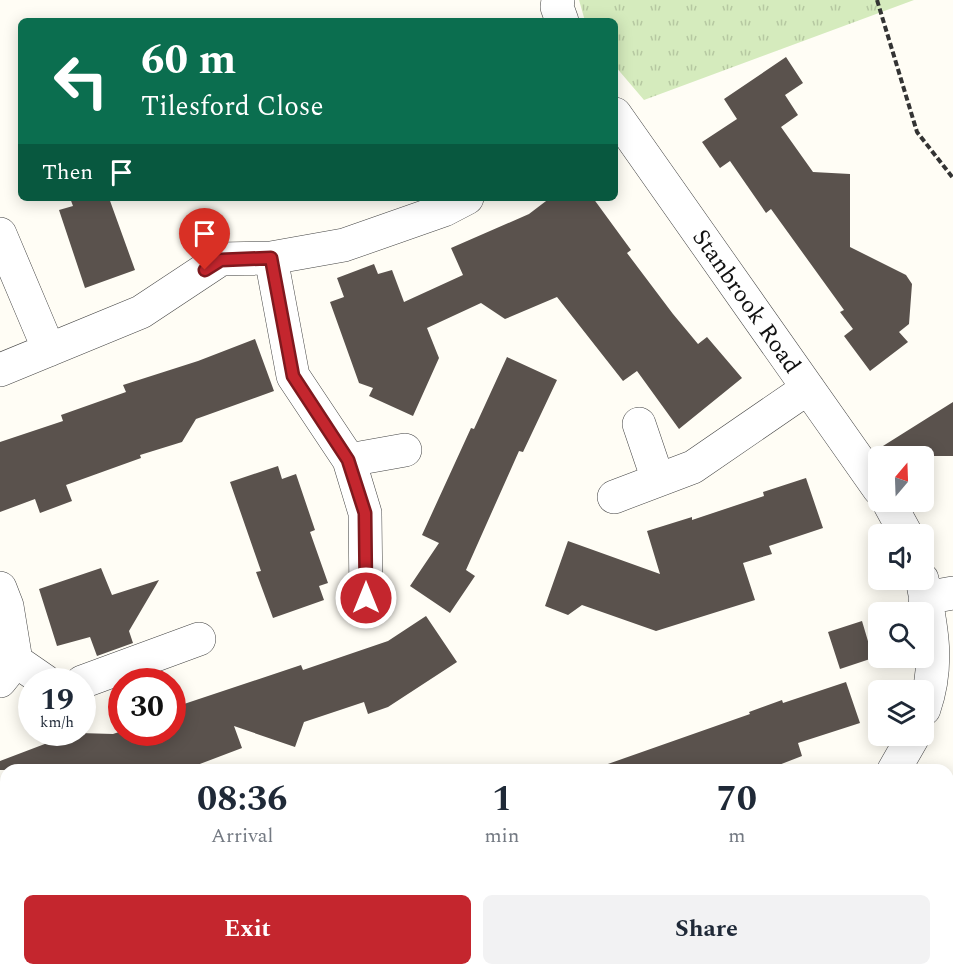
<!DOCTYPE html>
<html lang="en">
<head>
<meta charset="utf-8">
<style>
  :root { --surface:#fff; --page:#f2f2f3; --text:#1f2937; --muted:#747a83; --accent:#c4262e }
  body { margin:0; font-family:Spectral,serif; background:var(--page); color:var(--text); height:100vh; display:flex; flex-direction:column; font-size:22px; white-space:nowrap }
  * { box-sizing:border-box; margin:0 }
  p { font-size:20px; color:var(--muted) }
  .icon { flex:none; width:33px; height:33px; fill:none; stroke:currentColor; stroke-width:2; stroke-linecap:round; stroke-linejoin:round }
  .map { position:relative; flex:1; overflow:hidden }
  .sheet { position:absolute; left:0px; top:764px; width:954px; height:212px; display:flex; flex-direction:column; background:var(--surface); border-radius:18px 18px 0 0; box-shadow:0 3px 15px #0003 }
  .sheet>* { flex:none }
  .banner { position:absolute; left:18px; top:18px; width:600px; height:183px; border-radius:9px; box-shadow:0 3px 15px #0003; background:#0b6e4f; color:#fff; overflow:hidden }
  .needle { width:39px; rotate:19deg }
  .fabs { position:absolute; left:868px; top:446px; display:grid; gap:12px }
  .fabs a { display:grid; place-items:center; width:66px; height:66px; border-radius:9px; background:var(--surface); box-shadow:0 3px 15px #0003; font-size:30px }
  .speed { position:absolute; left:18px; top:668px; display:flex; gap:12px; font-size:30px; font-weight:700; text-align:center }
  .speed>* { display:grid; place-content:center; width:78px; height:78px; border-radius:50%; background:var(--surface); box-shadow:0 3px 15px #0003; line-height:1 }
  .speed small { font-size:15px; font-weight:400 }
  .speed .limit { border:9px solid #d22; background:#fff; color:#111 }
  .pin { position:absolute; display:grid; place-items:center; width:51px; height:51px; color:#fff; margin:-62px -26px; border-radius:50% 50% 50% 0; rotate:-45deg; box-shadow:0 0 6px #0007 }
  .pin .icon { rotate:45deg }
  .me { position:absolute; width:66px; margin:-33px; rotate:0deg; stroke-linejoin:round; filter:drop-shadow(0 0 4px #0008) }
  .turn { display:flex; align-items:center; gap:21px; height:126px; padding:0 24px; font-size:27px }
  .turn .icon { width:78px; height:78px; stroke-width:2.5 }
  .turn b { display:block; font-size:42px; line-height:51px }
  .then { display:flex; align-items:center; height:57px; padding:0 24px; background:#0003; gap:12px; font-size:22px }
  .eta { display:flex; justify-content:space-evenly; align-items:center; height:102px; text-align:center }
  .eta b { font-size:36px; font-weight:700; line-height:42px }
  .primary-button { display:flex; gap:12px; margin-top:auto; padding:12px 24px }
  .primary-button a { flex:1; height:69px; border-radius:9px; background:var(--accent); color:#fff; font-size:24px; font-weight:700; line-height:69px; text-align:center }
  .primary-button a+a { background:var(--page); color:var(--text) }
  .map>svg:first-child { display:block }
  .grass { fill:url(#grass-tufts) }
  .building { fill:#5a524d }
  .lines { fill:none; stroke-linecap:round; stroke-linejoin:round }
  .minor-casing { stroke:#444; stroke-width:34 }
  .path { stroke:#333; stroke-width:4; stroke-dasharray:6 3; stroke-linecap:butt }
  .minor { stroke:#fff; stroke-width:33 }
  .route-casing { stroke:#7f191e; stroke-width:15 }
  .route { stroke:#c4262e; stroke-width:10 }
  .labels { text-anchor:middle; stroke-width:6; stroke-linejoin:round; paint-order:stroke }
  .street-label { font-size:24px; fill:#111; stroke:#fff }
</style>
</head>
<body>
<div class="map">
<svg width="953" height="974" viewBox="0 0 953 974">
  <defs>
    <pattern id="grass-tufts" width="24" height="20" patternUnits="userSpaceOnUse" patternTransform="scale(1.5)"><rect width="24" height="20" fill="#d5ebbd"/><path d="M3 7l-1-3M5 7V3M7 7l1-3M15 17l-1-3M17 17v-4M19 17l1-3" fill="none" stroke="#b6c8a1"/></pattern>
  </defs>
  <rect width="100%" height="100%" fill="#fffdf5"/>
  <path class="grass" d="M579,0H914L644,100L615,66V21H585Z"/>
  <path class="building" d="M786,57L803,83L785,95L798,115L781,127L813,172L850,174V247L906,275L912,284L909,324L899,332L908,342L870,371L844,336L853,329L840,312L844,310L771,209L766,213L730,161L720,168L702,142L737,119L724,99Z
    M70,198H109L135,270L85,288L59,210L73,206Z
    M550,198H593L631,250L627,253L673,314L698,344L707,337L742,378L679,429L637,371L623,381L557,297L505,319L481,303L427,328L439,358L413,416L369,396L373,388L359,383L330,302L344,297L337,278L374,264L378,274L392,270L404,302L463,275L451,248L529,214Z
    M255,339L274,391L196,419L182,442L140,455L141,458L66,485L72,501L40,513L35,499L0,512V442L63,421L61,415L126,392L123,385L198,361Z
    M507,357L557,380L523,452L519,451L466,570L475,576L450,613L410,586L439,543L422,535L471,428L474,429Z
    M953,402V456H879L875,451Z
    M278,466L282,479L296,474L315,530L310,532L328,583L319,586L324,600L273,618L256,572L261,571L230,482Z
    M806,478L823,528L769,546L772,554L743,563L755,600L656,631L582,605L568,615L545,606L568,541L660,574L647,531L692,517V520L764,496L763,492Z
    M101,568L112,595L159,580L129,631L133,643L97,656L90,637L57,646L39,589Z
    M426,616L457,662L388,707L368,714L364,702L304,722L295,747L234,726L242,748L184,770H0V761L50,742L46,732L113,734L122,731L172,732V708L301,665L303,670L388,641Z
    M862,621L873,658L840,669L828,632Z
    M846,682L860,723L798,743L802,756L766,770H606L605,765L750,714L749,712L782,700L783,703Z"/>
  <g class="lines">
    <g class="minor-casing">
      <path id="minor" d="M558,0L557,7L562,21
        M615,114L879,489
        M0,234L49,350
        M271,258L293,376L349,460L405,450
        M0,370L141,312L221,259L271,258L344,245L444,210L467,198
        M639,424L658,480
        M349,460L365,513L366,598
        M614,497L693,467L808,388
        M888,501L906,534
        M922,579C931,625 940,663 924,709
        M0,588L7,606L16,661
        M925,598L953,593
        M0,681L16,661L45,681
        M82,682L199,639
        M894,770L914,735
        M583,969L585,974
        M410,974L422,969"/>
    </g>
    <path class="path" d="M877,0L917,132L953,178"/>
    <use href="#minor" class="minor"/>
  </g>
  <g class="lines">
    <g class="route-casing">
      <path id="route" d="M205,270L221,260L271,258L293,376L348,460L365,513L366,598"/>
    </g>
    <use href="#route" class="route"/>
  </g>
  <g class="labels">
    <g class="street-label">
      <text transform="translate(747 301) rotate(55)" y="8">Stanbrook Road</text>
    </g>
  </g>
</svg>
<div class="fabs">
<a><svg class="needle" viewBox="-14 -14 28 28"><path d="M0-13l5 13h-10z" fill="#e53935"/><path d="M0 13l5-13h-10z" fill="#747a83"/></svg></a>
<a><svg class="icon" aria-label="sound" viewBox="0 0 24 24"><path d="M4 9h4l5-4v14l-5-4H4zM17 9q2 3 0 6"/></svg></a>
<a><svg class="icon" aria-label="search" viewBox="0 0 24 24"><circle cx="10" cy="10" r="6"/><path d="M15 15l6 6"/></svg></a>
<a><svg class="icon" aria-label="layers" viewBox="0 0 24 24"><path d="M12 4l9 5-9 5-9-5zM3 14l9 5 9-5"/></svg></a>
</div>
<div class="speed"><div>19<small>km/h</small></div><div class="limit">30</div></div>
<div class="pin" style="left:205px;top:270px;background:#d93025"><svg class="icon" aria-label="arrive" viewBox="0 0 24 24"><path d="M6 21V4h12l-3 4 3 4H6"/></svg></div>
<svg class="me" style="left:366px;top:598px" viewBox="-20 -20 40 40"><circle r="17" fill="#c4262e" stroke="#fff" stroke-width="3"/><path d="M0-11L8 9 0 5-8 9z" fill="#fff"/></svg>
<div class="banner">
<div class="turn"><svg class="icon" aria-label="left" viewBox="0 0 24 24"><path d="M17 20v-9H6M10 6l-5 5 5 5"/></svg><div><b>60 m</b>Tilesford Close</div></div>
<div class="then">Then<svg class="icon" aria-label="arrive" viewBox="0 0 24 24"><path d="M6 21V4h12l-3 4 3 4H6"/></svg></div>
</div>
<section class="sheet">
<div class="eta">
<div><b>08:36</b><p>Arrival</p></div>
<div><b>1</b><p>min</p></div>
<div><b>70</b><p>m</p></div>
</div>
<div class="primary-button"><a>Exit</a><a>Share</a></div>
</section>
</div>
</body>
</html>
